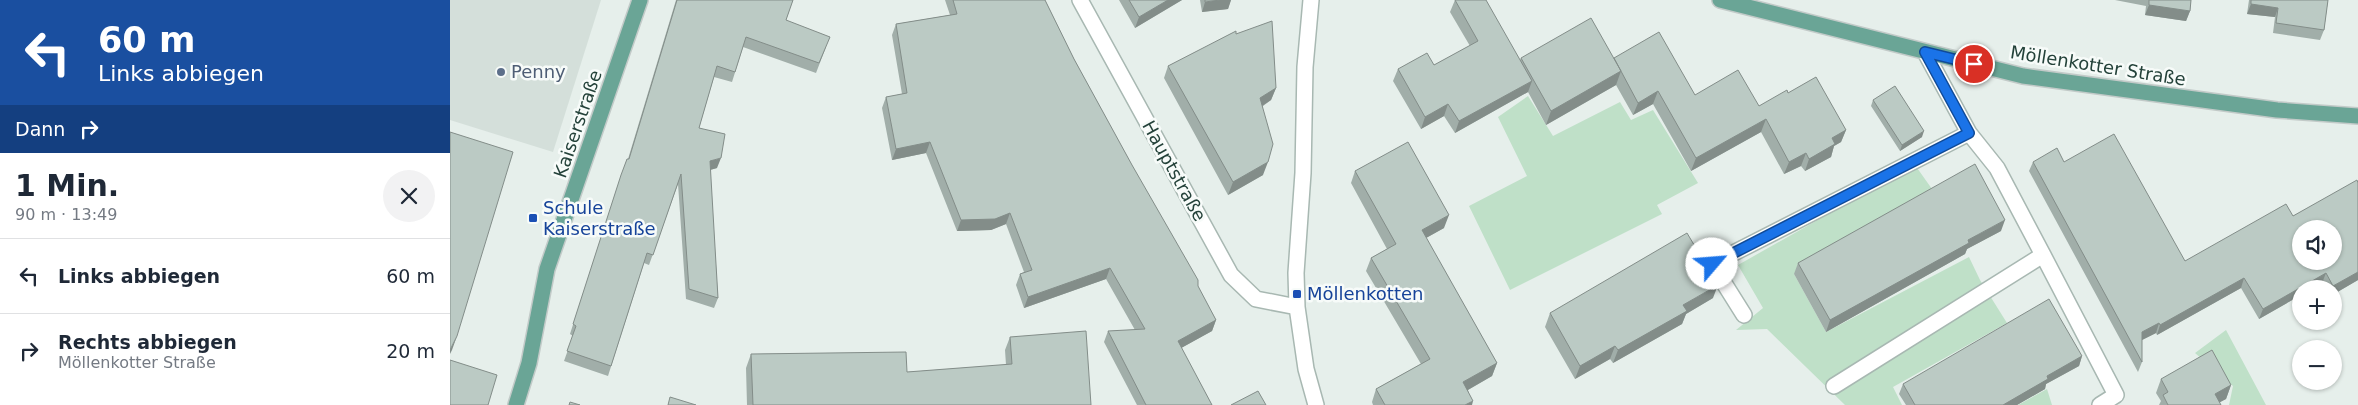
<!DOCTYPE html>
<html lang="de">
<head>
<meta charset="utf-8">
<style>
  :root { --surface:#fff; --page:#f2f2f3; --text:#1f2937; --muted:#747a83; --line:#e0e1e3 }
  body { margin:0; font-family:"DejaVu Sans",sans-serif; background:var(--page); color:var(--text); height:100vh; display:flex; flex-direction:column; font-size:19px; white-space:nowrap }
  * { box-sizing:border-box; margin:0 }
  p { font-size:16px; color:var(--muted) }
  .icon { flex:none; width:28px; height:28px; fill:none; stroke:currentColor; stroke-width:2; stroke-linecap:round; stroke-linejoin:round }
  .map { position:relative; flex:1; overflow:hidden }
  .side { display:flex; flex-direction:column; background:var(--surface); width:450px }
  .side>* { flex:none }
  .top-card { background:#1a4fa0; color:#fff; overflow:hidden }
  .fabs { position:absolute; left:1842px; top:220px; display:grid; gap:10px }
  .fabs a { display:grid; place-items:center; width:50px; height:50px; border-radius:50%; background:var(--surface); box-shadow:0 1px 4px #0004; font-size:25px }
  .pin { position:absolute; display:grid; place-items:center; width:42px; height:42px; color:#fff; margin:-21px; border:2px solid #fff; border-radius:50%; box-shadow:0 1px 5px #0007 }
  .me { position:absolute; width:55px; margin:-28px; rotate:63deg; stroke-linejoin:round; filter:drop-shadow(0 0 4px #0008) }
  .turn { display:flex; align-items:center; gap:18px; height:105px; padding:0 15px; font-size:22px }
  .turn .icon { width:65px; height:65px; stroke-width:2.5 }
  .turn b { display:block; font-size:35px; line-height:42px }
  .then { display:flex; align-items:center; height:48px; padding:0 15px; background:#0003; gap:10px; font-size:19px }
  .round { display:grid; place-items:center; flex:none; width:52px; height:52px; border-radius:26px; background:var(--page) }
  .headline { display:flex; align-items:center; justify-content:space-between; height:85px; padding:0 15px }
  h1 { font-size:30px; font-weight:700; line-height:38px }
  ul { padding:0; list-style:none }
  li { display:flex; align-items:center; gap:15px; height:75px; padding:0 15px; border-top:1px solid var(--line) }
  li div { flex:1 }
  li b { display:block; font-size:19px }
  li em { font-style:normal }
  main { display:flex; flex:1; min-height:0 }
  .map>svg:first-child { display:block }
  .built { fill:#d4dfda }
  .green { fill:#bfe0c8 }
  .lines { fill:none; stroke-linecap:round; stroke-linejoin:round }
  .minor-casing { stroke:#a8b8b2; stroke-width:18 }
  .major-casing { stroke:#c2cac8; stroke-width:18 }
  .minor { stroke:#fff; stroke-width:15 }
  .major { stroke:#6aa596; stroke-width:15 }
  .wall { fill:#a1aea9 }
  .shaded-wall { fill:#838d89 }
  .building { fill:#bbcac4; stroke:#838d89; fill-rule:evenodd }
  .route-casing { stroke:#114b97; stroke-width:12 }
  .route { stroke:#1a73e8; stroke-width:9 }
  .service-dot { fill:#5c6f8a; stroke:#f7fbf9; stroke-width:2 }
  .transit-dot { fill:#1a4fb4; stroke:#f7fbf9; stroke-width:2 }
  .labels { text-anchor:middle; stroke-width:5; stroke-linejoin:round; paint-order:stroke }
  .street-label { font-size:18px; fill:#24423a; stroke:#f7fbf9 }
  .service-label { font-size:18px; fill:#4e5e75; stroke:#f7fbf9; text-anchor:start }
  .transit-label { font-size:18px; fill:#164399; stroke:#f7fbf9; text-anchor:start }
</style>
</head>
<body>
<main>
<section class="side">
<div class="top-card">
<div class="turn"><svg class="icon" aria-label="left" viewBox="0 0 24 24"><path d="M17 20v-9H6M10 6l-5 5 5 5"/></svg><div><b>60 m</b>Links abbiegen</div></div>
<div class="then">Dann<svg class="icon" aria-label="right" viewBox="0 0 24 24"><path d="M7 20v-9h11M14 6l5 5-5 5"/></svg></div>
</div>
<div class="headline"><div><h1>1 Min.</h1><p>90 m · 13:49</p></div><a class="round"><svg class="icon" aria-label="close" viewBox="0 0 24 24"><path d="M6 6l12 12M18 6L6 18"/></svg></a></div>
<ul>
<li><svg class="icon" aria-label="left" viewBox="0 0 24 24"><path d="M17 20v-9H6M10 6l-5 5 5 5"/></svg><div><b>Links abbiegen</b></div><em>60 m</em></li>
<li><svg class="icon" aria-label="right" viewBox="0 0 24 24"><path d="M7 20v-9h11M14 6l5 5-5 5"/></svg><div><b>Rechts abbiegen</b><p>Möllenkotter Straße</p></div><em>20 m</em></li>
</ul>
</section>
<div class="map">
<svg width="1908" height="405" viewBox="0 0 1908 405">
  <rect width="100%" height="100%" fill="#e6efeb"/>
  <path class="built" d="M0,0H151L103,152L0,120Z"/>
  <path class="green" d="M1078,96L1103,136L1170,102L1181,120L1203,110L1248,183L1207,205L1212,214L1060,290L1019,206L1077,176L1048,117Z
    M1465,165L1482,189L1344,274L1376,332L1519,257L1530,280L1557,323L1443,387L1452,405H1395L1317,329L1286,330L1313,308L1288,265Z
    M1776,330L1816,405H1779L1783,386L1745,353Z
    M1597,389L1602,405H1568Z"/>
  <g class="lines">
    <g class="minor-casing">
      <path id="minor" d="M630,0L781,275L806,299L847,307
        M861,0L855,67L853,173L846,273L847,307L856,369L866,405
        M1593,255L1666,395L1650,405
        M1294,315L1262,264L1519,133
        M1384,386L1593,255L1547,168L1519,133L1475,52"/>
    </g>
    <g class="major-casing">
      <path id="major" d="M1270,0L1573,76L1827,110L1908,116
        M66,405L79,363L97,269L190,0"/>
    </g>
    <use href="#minor" class="minor"/>
    <use href="#major" class="major"/>
  </g>
  <path class="wall" d="M226,0H343L336,20L376,47L366,73L293,47L282,82L264,77L249,128L267,168L260,170L268,298L264,308L236,299L228,184L199,265L194,263L158,376L114,361L123,336L120,334L168,185L177,159H178Z
    M495,0H595L624,59L766,320L762,331L731,348L762,405H687L654,342L658,331L685,330L656,279L574,308L566,285L570,274L574,272L556,224L541,230L507,231L476,153L442,160L432,108L436,97L452,94L442,35L446,24L500,15Z
    M669,0H732L685,28Z
    M750,0H781L778,9L752,12Z
    M1005,0L1070,60L1071,58H1164L1245,95L1309,106L1338,93L1396,130L1391,142L1384,146L1381,157L1355,171L1351,166L1334,174L1311,132L1241,171L1203,104L1183,115L1166,85L1096,125L1078,92L1005,133L994,116L971,129L943,81L948,69L984,65L1020,46L1000,12Z
    M1665,0H1741L1740,11L1736,21L1695,15L1696,6Z
    M1799,0H1878L1874,30L1870,40L1823,33L1825,17L1797,14Z
    M786,34L826,88L821,100L813,106V175L778,195L714,78L718,66Z
    M1423,100L1472,137L1450,151L1421,106Z
    M1583,162H1614L1735,261L1843,216L1908,183V280L1884,294V289H1875L1872,283L1809,319L1791,288L1707,335L1706,333L1692,340V362L1688,372L1579,171Z
    M905,171L994,228L976,238L1047,363L1042,376L1018,390L1022,405H923L922,402L926,389L971,364L916,271L921,258L937,249L901,183Z
    M1551,231L1517,249L1515,254L1376,332L1344,274L1348,263Z
    M1263,298L1236,314L1232,324L1163,363L1160,359L1125,379L1095,327L1100,313Z
    M560,337L641,405H297L296,368L301,354L457,372L556,365L555,350Z
    M1632,356L1629,366L1596,384L1595,389L1567,405H1456L1449,394L1453,384Z
    M1711,379L1781,385L1776,399L1769,402L1771,405H1709L1711,401L1706,393Z"/>
  <path class="shaded-wall" d="M718,0H732L685,28L689,17Z
    M770,0H781L778,9L752,12L755,2Z
    M1801,4L1828,8L1825,17L1797,14Z
    M1699,5L1740,11L1736,21L1695,15Z
    M1171,71L1166,85L1096,125L1101,111Z
    M1082,81L1078,92L1005,133L1009,121Z
    M826,88L821,100L806,110L810,98Z
    M1208,91L1203,104L1183,115L1188,103Z
    M998,104L994,116L971,129L975,117Z
    M1316,119L1311,132L1241,171L1246,158Z
    M1396,130L1391,142L1384,146L1381,157L1355,171L1359,159L1382,138Z
    M1474,131L1472,137L1450,151L1452,145Z
    M480,142L476,153L442,160L446,149Z
    M1356,153L1351,166L1334,174L1339,162Z
    M271,158L267,168L256,171L260,161Z
    M818,162L813,175L778,195L783,182Z
    M560,213L556,224L541,230L507,231L511,220Z
    M999,215L994,228L967,243L972,230Z
    M1555,220L1551,231L1517,249L1515,254L1376,332L1380,320L1518,240Z
    M660,268L656,279L574,308L578,297Z
    M1908,272V280L1884,294V289H1882L1883,286Z
    M1876,273L1872,283L1863,289H1851V295L1809,319L1813,309Z
    M1794,278L1791,288L1707,335L1710,325Z
    M1268,285L1263,298L1236,314L1232,324L1163,363L1168,350L1233,305Z
    M766,320L762,331L724,352L728,341Z
    M1709,323L1706,333L1688,342L1692,332Z
    M7,336L2,350L0,354V350Z
    M1165,346L1160,359L1125,379L1130,366Z
    M1632,356L1629,366L1596,384L1595,389L1567,405H1553L1597,376Z
    M1047,363L1042,376L1009,395L1013,382Z
    M1781,385L1776,399L1765,405V394Z
    M1023,401L1022,405H1015Z"/>
  <path class="building" d="M227,0H343L336,20L380,37L369,63L296,37L285,72L267,66L249,128L275,134L271,158L260,161L268,298L239,289L231,174L203,255L197,253L161,366L117,351L126,326L123,324L171,175L177,159H179Z
    M503,0H595L624,59L682,165L748,280V286L766,320L728,341L762,405H696L658,331L695,329L660,268L578,297L570,274L582,270L560,213L545,219L511,220L480,142L446,149L436,97L457,93L446,24L507,14Z
    M679,0H718L689,17Z
    M755,0H770L755,2Z
    M1005,0H1036L1082,81L1009,121L998,104L975,117L948,69L977,53L984,65L1028,41Z
    M1699,0H1741L1740,11L1699,5Z
    M1801,0H1878L1874,30L1826,23L1828,8L1801,4Z
    M1141,18L1171,71L1101,111L1071,58Z
    M822,21L826,88L810,98L823,144L818,162L783,182L718,66L786,31V34Z
    M1209,32L1245,95L1288,70L1309,106L1337,90L1338,93L1366,77L1396,130L1382,138L1385,144L1359,159L1356,153L1339,162L1316,119L1246,158L1208,91L1188,103L1164,58Z
    M1445,86L1474,131L1452,145L1423,100Z
    M0,132L63,152L7,336L0,350Z
    M1664,134L1735,261L1836,204L1843,216L1907,180L1908,183V272L1883,286L1876,273L1813,309L1794,278L1710,325L1709,323L1692,332V362L1583,162L1607,148L1614,162ZM1851,229H1884V261H1851Z
    M958,142L999,215L972,230L1047,363L1013,382L1023,401L1015,405H935L926,389L980,359L921,258L946,244L905,171Z
    M1525,164L1555,220L1518,240L1519,243L1380,320L1348,263Z
    M1237,233L1268,285L1233,305L1237,311L1168,350L1165,346L1130,366L1100,313Z
    M1599,299L1632,356L1597,376L1598,379L1553,405H1465L1453,384Z
    M636,331L641,405H303L301,354L456,352L457,372L562,364L560,337Z
    M1762,350L1781,385L1765,394L1771,405H1718L1713,395L1718,392L1711,379Z
    M0,360L47,375L38,405H0Z
    M808,391L816,405H781Z
    M220,397L246,405H218Z
    M120,402L130,405H119Z"/>
  <g class="lines">
    <g class="route-casing">
      <path id="route" d="M1262,264L1519,133L1475,52L1524,64"/>
    </g>
    <use href="#route" class="route"/>
  </g>
  <circle class="service-dot" cx="51" cy="72" r="5"/>
  <g class="transit-dot">
    <rect x="78" y="213" width="10" height="10" rx="2.5"/>
    <rect x="842" y="289" width="10" height="10" rx="2.5"/>
  </g>
  <g class="labels">
    <g class="street-label">
      <text transform="translate(1648 66) rotate(9)" y="6">Möllenkotter Straße</text>
      <text transform="translate(128 124) rotate(-71)" y="6">Kaiserstraße</text>
      <text transform="translate(724 171) rotate(61)" y="6">Hauptstraße</text>
    </g>
    <g class="service-label">
      <text x="61" y="78">Penny</text>
    </g>
    <g class="transit-label">
      <text x="93" y="214">Schule<tspan x="93" dy="21">Kaiserstraße</tspan></text>
      <text x="857" y="300">Möllenkotten</text>
    </g>
  </g>
</svg>
<div class="fabs">
<a><svg class="icon" aria-label="sound" viewBox="0 0 24 24"><path d="M4 9h4l5-4v14l-5-4H4zM17 9q2 3 0 6"/></svg></a>
<a>+</a>
<a>−</a>
</div>
<div class="pin" style="left:1524px;top:64px;background:#d93025"><svg class="icon" aria-label="arrive" viewBox="0 0 24 24"><path d="M6 21V4h12l-3 4 3 4H6"/></svg></div>
<svg class="me" style="left:1262px;top:264px" viewBox="-20 -20 40 40"><circle r="19" fill="#fff"/><path d="M0-13L10 11 0 6-10 11z" fill="#1a73e8"/></svg>
</div>
</main>
</body>
</html>
